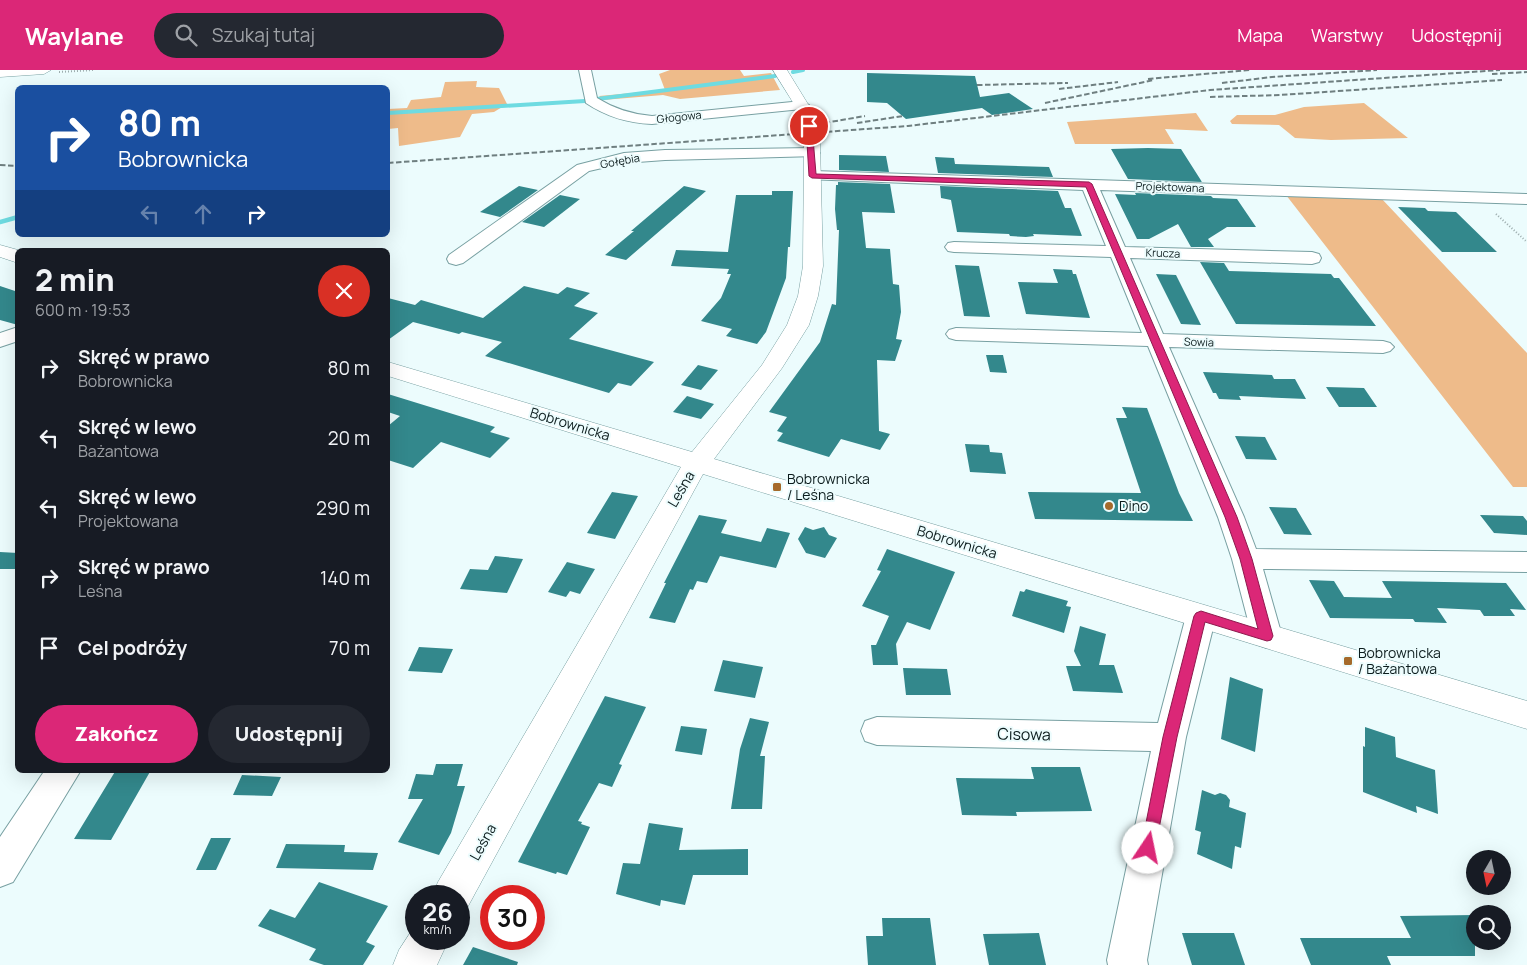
<!DOCTYPE html>
<html lang="pl">
<head>
<meta charset="utf-8">
<style>
  :root { --surface:#171b24; --page:#242831; --text:#f1f3f6; --muted:#9ea1a6; --accent:#db2777 }
  body { margin:0; font-family:Manrope,sans-serif; background:var(--page); color:var(--text); height:100vh; display:flex; flex-direction:column; font-size:19px; white-space:nowrap }
  * { box-sizing:border-box; margin:0 }
  p { font-size:16px; color:var(--muted) }
  .icon { flex:none; width:28px; height:28px; fill:none; stroke:currentColor; stroke-width:2; stroke-linecap:round; stroke-linejoin:round }
  .map { position:relative; flex:1; overflow:hidden }
  .side { position:absolute; left:15px; top:178px; width:375px; height:525px; display:flex; flex-direction:column; background:var(--surface); border-radius:8px; box-shadow:0 5px 20px #0002 }
  .side>* { flex:none }
  .hud { position:absolute; left:15px; top:15px; width:375px; height:152px; border-radius:8px; box-shadow:0 5px 20px #0002; background:#1a4fa0; color:#fff; overflow:hidden }
  .needle { width:32px; rotate:189deg }
  .buttons { position:absolute; left:1466px; top:780px; display:grid; gap:10px }
  .buttons a { display:grid; place-items:center; width:45px; height:45px; border-radius:50%; background:var(--surface); box-shadow:0 5px 20px #0002; font-size:25px }
  .speed { position:absolute; left:405px; top:815px; display:flex; gap:10px; font-size:25px; font-weight:700; text-align:center }
  .speed>* { display:grid; place-content:center; width:65px; height:65px; border-radius:50%; background:var(--surface); box-shadow:0 5px 20px #0002; line-height:1 }
  .speed small { font-size:12px; font-weight:400 }
  .speed .limit { border:8px solid #d22; background:#fff; color:#111 }
  .pin { position:absolute; display:grid; place-items:center; width:42px; height:42px; color:#fff; margin:-21px; border:2px solid #fff; border-radius:50%; box-shadow:0 1px 5px #0007 }
  .me { position:absolute; width:55px; margin:-28px; rotate:11deg; stroke-linejoin:round; filter:drop-shadow(0 0 4px #0008) }
  .turn { display:flex; align-items:center; gap:18px; height:105px; padding:0 20px; font-size:22px }
  .turn .icon { width:65px; height:65px; stroke-width:2.5 }
  .turn b { display:block; font-size:35px; line-height:42px }
  .lanes { display:flex; align-items:center; height:48px; padding:0 20px; background:#0003; justify-content:center; gap:25px; direction:ltr }
  .lanes .off { opacity:.35 }
  .round { display:grid; place-items:center; flex:none; width:52px; height:52px; border-radius:26px; background:var(--page) }
  .overview { display:flex; align-items:center; justify-content:space-between; height:85px; padding:0 20px }
  h1 { font-size:30px; font-weight:800; line-height:38px }
  .button { display:flex; gap:10px; margin-top:auto; padding:10px 20px }
  .button a { flex:1; height:58px; border-radius:30px; background:var(--accent); color:#fff; font-size:20px; font-weight:800; line-height:58px; text-align:center }
  .button a+a { background:var(--page); color:var(--text) }
  ul { padding:0; list-style:none }
  li { display:flex; align-items:center; gap:15px; height:70px; padding:0 20px }
  li div { flex:1 }
  li b { display:block; font-size:19px }
  li em { font-style:normal }
  header { display:flex; align-items:center; gap:30px; box-sizing:border-box; height:70px; padding:0 25px; background:var(--accent); color:#fff }
  header strong { font-size:24px }
  nav { display:flex; gap:28px; margin-inline-start:auto; font-size:18px }
  .search { width:350px; height:45px; background:var(--page); display:flex; align-items:center; gap:12px; box-sizing:border-box; padding:0 18px; border-radius:28px; color:var(--muted); font-size:19px }
  .map>svg:first-child { display:block }
  .green { fill:#eebb8a }
  .lines { fill:none; stroke-linecap:round; stroke-linejoin:round }
  .stream-far1 { stroke:#6edbe1; stroke-width:4 }
  .stream { stroke:#6edbe1; stroke-width:4.5 }
  .building { fill:#33888c }
  .minor-casing { stroke:#78a0a2; stroke-width:2 }
  .tertiary-casing { stroke:#78a0a2; stroke-width:1 }
  .path { stroke:#9dadae; stroke-width:2; stroke-dasharray:1 2; stroke-linecap:butt }
  .minor { fill:#fff; fill-rule:evenodd }
  .tertiary { fill:#fff; fill-rule:evenodd }
  .rail { stroke:#6f7f80; stroke-width:2; stroke-dasharray:5.5 2.5; stroke-linecap:butt }
  .route { fill:#db2777; stroke:#8e194d }
  .poi-dot { fill:#a56a2b; stroke:#ecfcfd; stroke-width:2 }
  .labels { text-anchor:middle; stroke-width:4; stroke-linejoin:round; paint-order:stroke }
  .far-street-label { font-size:11px; fill:#0c1c1d; stroke:#ecfcfd }
  .street-label { font-size:14px; fill:#0c1c1d; stroke:#ecfcfd }
  .poi-label { font-size:14px; fill:#0c1c1d; stroke:#ecfcfd; text-anchor:start }
  .near-street-label { font-size:16px; fill:#0c1c1d; stroke:#ecfcfd }
</style>
</head>
<body>
<header>
<strong>Waylane</strong>
<div class="search"><svg class="icon" aria-label="search" viewBox="0 0 24 24"><circle cx="10" cy="10" r="6"/><path d="M15 15l6 6"/></svg>Szukaj tutaj</div>
<nav><a>Mapa</a><a>Warstwy</a><a>Udostępnij</a></nav>
</header>
<div class="map">
<svg width="1527" height="895" viewBox="0 0 1527 895">
  <rect width="100%" height="100%" fill="#ecfcfd"/>
  <path class="green" d="M670,0H740L744,6L771,3L780,20L680,29L663,25L603,30L599,26L665,20L659,4Z
    M477,11L476,17L499,18L507,34L494,42L472,44L460,67L399,76L398,58L388,59V39L407,38L411,30L441,27L445,12Z
    M1364,33L1408,68L1331,70L1295,68L1279,55L1232,54L1230,51L1237,45H1275L1304,37Z
    M1196,43L1208,61L1165,59L1174,74H1075L1067,52Z
    M1286,125L1381,128L1527,283V417H1513Z"/>
  <g class="lines">
    <path class="stream-far1" d="M793,2L803,0
      M597,29L775,6
      M388,43L585,31"/>
    <path class="stream" d="M0,152L18,147"/>
  </g>
  <path class="building" d="M867,3L975,6L980,27L1009,23L1033,39L992,45L982,38L906,49L887,33L867,32Z
    M1148,78L1181,79L1202,112L1128,109L1111,79Z
    M839,85L886,86L889,102L839,100Z
    M935,87L954,88L955,94L1049,97L1053,107L938,103Z
    M838,112L890,114L895,143L862,142L866,178L890,179L893,214L899,215L901,242L896,269L902,270L895,291L877,290L879,361L890,364L880,380L841,369L829,387L777,371L783,363L777,361L787,347L769,342L820,272L832,234L836,235L839,160H837L835,139L836,115H838Z
    M519,116L538,120L500,147L480,142Z
    M684,116L706,121L626,190L605,185L634,161H631Z
    M940,116L1058,121L1065,138H1071L1082,166L1033,164L1034,166L1026,167L1010,166L1009,164L957,162L951,130L941,128Z
    M772,121H793L790,177H788L786,208L766,262L757,274L726,266L732,259L701,251L721,228L731,204H727L729,199L671,196L676,180L728,182L736,125H772Z
    M1135,123L1211,126L1213,128L1237,129L1256,157H1227L1208,169L1214,177H1191L1178,154L1149,169H1137L1115,124L1136,125Z
    M560,125L580,129L544,157L522,152Z
    M1398,137L1425,138L1428,141L1456,142L1497,182H1442Z
    M1200,192L1224,193L1229,201L1331,204L1334,208H1339L1376,256L1236,254Z
    M955,195L979,196L990,247L964,246Z
    M1053,199L1072,200L1073,204H1076L1090,248L1026,244L1018,212L1058,213Z
    M1156,204L1176,205L1201,255L1181,254Z
    M0,216L18,222V255L0,250Z
    M524,216L558,224L567,217L590,223L574,236L598,243L569,269L654,292L631,316L618,313L609,323L485,286L502,272L462,262L459,264L413,252L388,270V228L415,235L421,230L483,248Z
    M986,285H1003L1007,303L990,302Z
    M698,295L718,300L701,320L681,315Z
    M1203,302L1272,305L1274,309H1295L1306,329L1239,326L1241,330L1219,329L1216,323H1213Z
    M1326,317L1364,318L1377,337H1339Z
    M388,324L495,357L490,362L510,368L490,388L441,372L413,398L388,390V356L400,346L388,342Z
    M687,326L714,334L701,349L673,342Z
    M1122,337L1147,338L1179,423L1193,451L1035,449L1028,422L1141,423L1116,348H1127Z
    M1235,366L1265,367L1277,390L1246,389Z
    M965,374L989,375L990,382L1002,383L1006,404L970,402Z
    M612,422L638,426L615,469L587,463Z
    M1269,437L1296,438L1312,465L1284,464Z
    M699,445L727,450L721,463L761,472L767,458L790,463L776,498L720,486L707,513L697,511L693,520L690,519L675,553L649,548L666,513H664Z
    M1480,445L1523,446L1527,451V465L1494,463Z
    M805,457L813,460L824,457L829,465L837,468L825,488L806,483L798,469Z
    M887,479L955,502L930,560L907,552L896,574L898,595H873L871,575H876L889,546L862,536L881,501L877,500Z
    M0,482L18,483V499H0Z
    M495,486L523,489L507,523L460,519L470,499L488,500Z
    M567,492L595,499L580,524L570,521L566,527L548,522Z
    M1309,510L1334,511L1344,527L1392,528L1382,511L1506,513L1526,540L1510,539L1515,546H1484L1480,540L1437,538L1447,553L1415,552L1413,549L1330,548Z
    M1026,519L1068,531L1066,536L1071,537L1064,563L1012,546L1020,521L1024,522Z
    M1080,556L1106,564L1099,595H1114L1123,623L1073,621L1066,596H1081L1074,581Z
    M419,577L453,579L442,603L408,601Z
    M723,590L763,597L755,628L714,621Z
    M903,598L947,599L951,625H906Z
    M1230,607L1263,619L1255,682L1221,669Z
    M605,626L646,637L619,694L622,695L612,717L599,713L578,751L582,752L581,754L590,757L567,805L557,802L556,804L518,792Z
    M750,648L769,652L760,686H765L762,739H731L740,679Z
    M681,656L707,659L702,685L675,681Z
    M1365,657L1395,667L1396,687L1435,700L1438,744L1416,736L1417,743L1363,722V676L1365,677Z
    M436,694H463L457,716H465L451,763L439,785L398,772L423,729H408L416,704L433,705Z
    M1031,697H1080L1092,741L1016,742L1017,746L962,745L956,708L1034,709Z
    M116,700H151L111,770L74,769Z
    M242,705L281,707L272,726L233,725Z
    M1202,720L1215,725L1220,723L1226,725L1230,730L1229,737L1246,743L1241,778L1235,776L1232,799L1197,784L1201,762L1195,760Z
    M649,753L683,758L679,780L748,779V805H693L685,835L661,830L660,836L616,824L623,793L640,794Z
    M211,768H231L216,800H196Z
    M286,774L345,775L344,782L378,783L373,800L276,798Z
    M319,812L388,836L366,872L375,876L363,895H324L309,890L316,879L258,856L270,839L295,848Z
    M1475,845V886H1387L1391,895H1311L1300,868H1411L1400,846Z
    M882,848H930L936,895H868L866,866H883Z
    M1039,863L1046,895H989L983,864Z
    M1182,863H1234L1245,895H1192Z
    M473,877L518,892L517,895H463Z"/>
  <g class="lines">
    <g class="minor-casing">
      <path id="minor" d="M579,0H591L597,28C615,39 631,44 652,46L802,31L809,35L802,39L652,54C627,53 607,47 586,33Z
        M812,78L817,80L820,83L817,86L665,90L624,93L589,101L463,193L456,195L449,193L447,189L449,185L577,95L624,83L665,80Z
        M813,101L1527,124V134L1100,120L1125,177L1312,182L1319,184L1321,188L1319,192L1312,194L1130,188L1163,264L1383,271L1390,273L1394,277L1390,281L1383,283L1169,277L1244,447L1256,479L1527,482V502L1263,499L1282,566L1278,574L1267,578L1256,574L1252,566L1232,489L1218,447L1148,276L956,270L949,268L946,264L949,260L956,258L1142,263L1111,187L954,182L948,181L945,177L948,173L954,172L1106,176L1083,120L807,109L805,106L807,103Z
        M18,257V271L0,277V263Z
        M1201,535L1211,538L1216,546L1186,667L1147,890L1148,895H1108L1107,890L1151,681L877,675L865,671L861,661L865,651L877,647L1158,653L1186,546L1191,538Z
        M45,700H81L13,812L0,817V767Z"/>
    </g>
    <g class="tertiary-casing">
      <path id="tertiary" d="M0,0H51L44,4L0,7Z
        M773,0H787L811,39L820,74L823,196L818,226L809,255L782,298L714,389L1527,631V659L703,404L466,840L459,843V826H432L438,812L681,397L388,306V292L692,382L762,295L787,255L798,226L803,196L804,74L797,39Z
        M0,175L18,180V193L0,187Z
        M416,854V869H449L437,895H393L399,880Z"/>
    </g>
    <path class="path" d="M59,2L94,0
      M1496,144L1527,172"/>
    <use href="#minor" class="minor"/>
    <use href="#tertiary" class="tertiary"/>
    <path class="rail" d="M1492,4L1527,2
      M1148,9L1250,0
      M1222,13L1272,7L1377,0
      M977,15L1068,13
      M1059,19L1118,12
      M1210,27L1280,25L1502,10
      M1045,33L1154,10
      M857,53L903,46
      M801,57L865,46
      M388,93L908,56L1210,20L1500,0
      M0,95L18,96"/>
  </g>
  <path class="route" d="M809,54L812,56L816,104L1089,112L1092,114L1237,447L1252,489L1273,566L1271,570L1267,571L1205,552L1177,667L1154,784L1148,786L1143,784L1141,778L1163,667L1194,546L1196,543L1201,541L1258,559L1240,489L1225,447L1086,117L812,108L809,106L806,56Z"/>
  <g class="poi-dot">
    <rect x="772" y="412" width="10" height="10" rx="2.5"/>
    <circle cx="1109" cy="436" r="5"/>
    <rect x="1343" y="586" width="10" height="10" rx="2.5"/>
  </g>
  <g class="labels">
    <g class="far-street-label">
      <text transform="translate(679 47) rotate(-6)" y="4">Głogowa</text>
      <text transform="translate(620 91) rotate(-10)" y="4">Gołębia</text>
      <text transform="translate(1170 117) rotate(2)" y="4">Projektowana</text>
      <text transform="translate(1163 183) rotate(2)" y="4">Krucza</text>
      <text transform="translate(1199 272) rotate(2)" y="4">Sowia</text>
    </g>
    <g class="street-label">
      <text transform="translate(570 354) rotate(17)" y="5">Bobrownicka</text>
      <text transform="translate(681 419) rotate(-60)" y="5">Leśna</text>
      <text transform="translate(957 472) rotate(17)" y="5">Bobrownicka</text>
      <text transform="translate(483 772) rotate(-61)" y="5">Leśna</text>
    </g>
    <g class="poi-label">
      <text x="787" y="414">Bobrownicka<tspan x="787" dy="16">/ Leśna</tspan></text>
      <text x="1119" y="441">Dino</text>
      <text x="1358" y="588">Bobrownicka<tspan x="1358" dy="16">/ Bażantowa</tspan></text>
    </g>
    <g class="near-street-label">
      <text transform="translate(1024 664) rotate(1)" y="6">Cisowa</text>
    </g>
  </g>
</svg>
<div class="buttons">
<a><svg class="needle" viewBox="-14 -14 28 28"><path d="M0-13l5 13h-10z" fill="#e53935"/><path d="M0 13l5-13h-10z" fill="#9ea1a6"/></svg></a>
<a><svg class="icon" aria-label="search" viewBox="0 0 24 24"><circle cx="10" cy="10" r="6"/><path d="M15 15l6 6"/></svg></a>
</div>
<div class="speed"><div>26<small>km/h</small></div><div class="limit">30</div></div>
<div class="pin" style="left:809px;top:56px;background:#d93025"><svg class="icon" aria-label="arrive" viewBox="0 0 24 24"><path d="M6 21V4h12l-3 4 3 4H6"/></svg></div>
<svg class="me" style="left:1148px;top:778px" viewBox="-20 -20 40 40"><circle r="19" fill="#fff"/><path d="M0-13L10 11 0 6-10 11z" fill="#db2777"/></svg>
<div class="hud">
<div class="turn"><svg class="icon" aria-label="right" viewBox="0 0 24 24"><path d="M7 20v-9h11M14 6l5 5-5 5"/></svg><div><b>80 m</b>Bobrownicka</div></div>
<div class="lanes"><svg class="icon off" aria-label="left" viewBox="0 0 24 24"><path d="M17 20v-9H6M10 6l-5 5 5 5"/></svg><svg class="icon off" aria-label="ahead" viewBox="0 0 24 24"><path d="M12 20V5M6 11l6-6 6 6"/></svg><svg class="icon" aria-label="right" viewBox="0 0 24 24"><path d="M7 20v-9h11M14 6l5 5-5 5"/></svg></div>
</div>
<section class="side">
<div class="overview"><div><h1>2 min</h1><p>600 m · 19:53</p></div><a class="round" style="background:#d93025;color:#fff"><svg class="icon" aria-label="close" viewBox="0 0 24 24"><path d="M6 6l12 12M18 6L6 18"/></svg></a></div>
<ul>
<li><svg class="icon" aria-label="right" viewBox="0 0 24 24"><path d="M7 20v-9h11M14 6l5 5-5 5"/></svg><div><b>Skręć w prawo</b><p>Bobrownicka</p></div><em>80 m</em></li>
<li><svg class="icon" aria-label="left" viewBox="0 0 24 24"><path d="M17 20v-9H6M10 6l-5 5 5 5"/></svg><div><b>Skręć w lewo</b><p>Bażantowa</p></div><em>20 m</em></li>
<li><svg class="icon" aria-label="left" viewBox="0 0 24 24"><path d="M17 20v-9H6M10 6l-5 5 5 5"/></svg><div><b>Skręć w lewo</b><p>Projektowana</p></div><em>290 m</em></li>
<li><svg class="icon" aria-label="right" viewBox="0 0 24 24"><path d="M7 20v-9h11M14 6l5 5-5 5"/></svg><div><b>Skręć w prawo</b><p>Leśna</p></div><em>140 m</em></li>
<li><svg class="icon" aria-label="arrive" viewBox="0 0 24 24"><path d="M6 21V4h12l-3 4 3 4H6"/></svg><div><b>Cel podróży</b></div><em>70 m</em></li>
</ul>
<div class="button"><a>Zakończ</a><a>Udostępnij</a></div>
</section>
</div>
</body>
</html>
